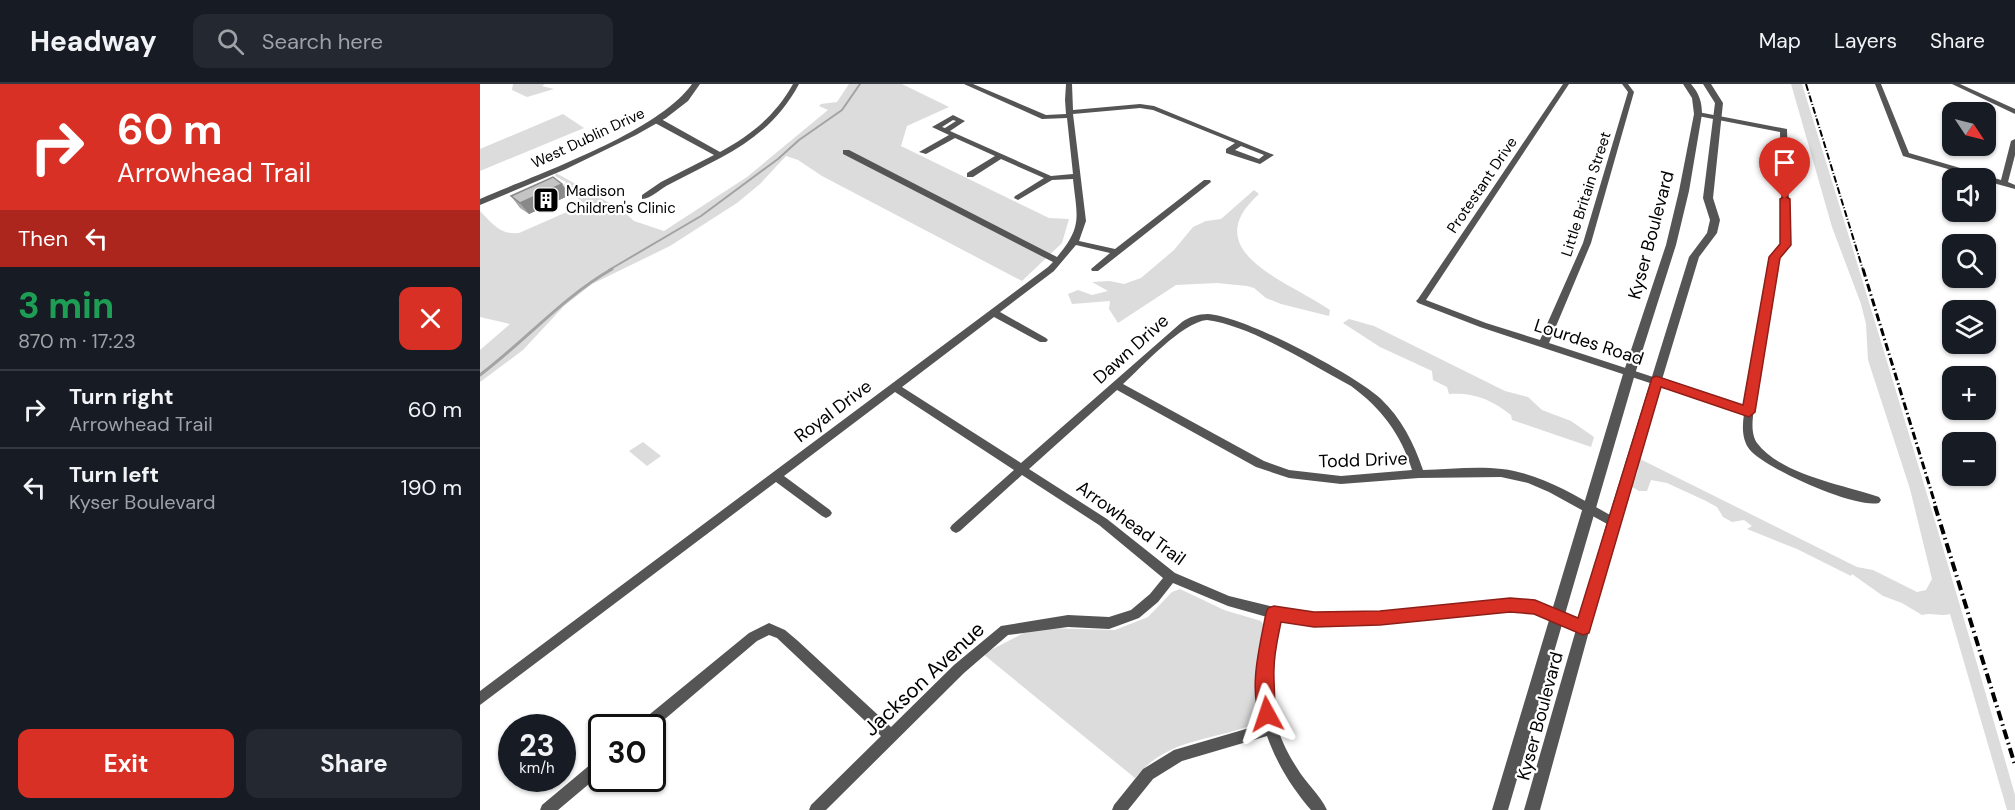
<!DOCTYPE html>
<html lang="en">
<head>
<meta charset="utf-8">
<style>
  :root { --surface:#171b24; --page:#242831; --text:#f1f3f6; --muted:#9ea1a6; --line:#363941; --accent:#d93025 }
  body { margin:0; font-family:"DM Sans",sans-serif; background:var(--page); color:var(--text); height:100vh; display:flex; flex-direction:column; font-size:22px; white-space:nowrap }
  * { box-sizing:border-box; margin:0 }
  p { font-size:20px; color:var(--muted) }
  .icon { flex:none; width:33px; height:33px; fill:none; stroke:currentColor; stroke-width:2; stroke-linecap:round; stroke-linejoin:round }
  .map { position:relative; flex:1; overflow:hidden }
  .details { display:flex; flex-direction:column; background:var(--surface); width:480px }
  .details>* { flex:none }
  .top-card { background:#d93025; color:#fff; overflow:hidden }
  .needle { width:39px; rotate:125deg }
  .controls { position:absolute; left:1462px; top:18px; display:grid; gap:12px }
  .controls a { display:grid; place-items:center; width:54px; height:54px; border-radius:12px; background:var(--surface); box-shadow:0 2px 4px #0004; font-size:30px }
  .speed { position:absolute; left:18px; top:630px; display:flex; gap:12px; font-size:30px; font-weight:700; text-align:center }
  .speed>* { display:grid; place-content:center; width:78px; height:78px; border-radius:50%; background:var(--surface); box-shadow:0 2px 4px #0004; line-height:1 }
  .speed small { font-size:15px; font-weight:400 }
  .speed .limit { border:3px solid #111; border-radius:9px; background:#fff; color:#111 }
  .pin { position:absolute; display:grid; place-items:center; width:51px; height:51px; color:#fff; margin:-62px -26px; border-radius:50% 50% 50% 0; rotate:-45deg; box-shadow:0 0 6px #0007 }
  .pin .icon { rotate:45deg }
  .me { position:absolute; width:66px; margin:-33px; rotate:355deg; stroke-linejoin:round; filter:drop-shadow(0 0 4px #0008) }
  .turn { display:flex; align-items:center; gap:21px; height:126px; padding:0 18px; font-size:27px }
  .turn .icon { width:78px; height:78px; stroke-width:2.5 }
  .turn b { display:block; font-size:42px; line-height:51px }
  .then { display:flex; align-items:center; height:57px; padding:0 18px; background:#0003; gap:12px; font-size:22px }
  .round { display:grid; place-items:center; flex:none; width:63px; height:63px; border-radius:12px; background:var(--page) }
  .overview { display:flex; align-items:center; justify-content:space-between; height:102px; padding:0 18px }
  h1 { font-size:36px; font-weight:700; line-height:45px; color:#1e9e55 }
  .action { display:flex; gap:12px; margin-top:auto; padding:12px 18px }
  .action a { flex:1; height:69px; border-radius:12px; background:var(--accent); color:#fff; font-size:24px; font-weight:700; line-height:69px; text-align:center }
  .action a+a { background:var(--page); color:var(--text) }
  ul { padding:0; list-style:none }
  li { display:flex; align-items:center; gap:18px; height:78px; padding:0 18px; border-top:2px solid var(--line) }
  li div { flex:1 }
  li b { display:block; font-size:22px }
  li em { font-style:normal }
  header { display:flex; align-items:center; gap:36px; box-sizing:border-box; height:84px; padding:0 30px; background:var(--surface); border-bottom:2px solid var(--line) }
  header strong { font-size:28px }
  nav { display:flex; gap:33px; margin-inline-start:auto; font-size:21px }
  .search { width:420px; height:54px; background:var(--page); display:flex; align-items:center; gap:15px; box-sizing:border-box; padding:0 21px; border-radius:12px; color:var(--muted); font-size:22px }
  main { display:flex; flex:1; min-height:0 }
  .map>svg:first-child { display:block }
  .green { fill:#dcdcdc }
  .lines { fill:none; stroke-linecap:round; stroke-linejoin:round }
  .stream-far1 { stroke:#a3a3a3; stroke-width:2 }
  .stream { stroke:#a3a3a3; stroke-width:3 }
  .minor { fill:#555; fill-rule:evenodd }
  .tertiary { fill:#555; fill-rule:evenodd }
  .rail-far2 { stroke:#000; stroke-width:2; stroke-dasharray:7 2 1 2; stroke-linecap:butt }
  .rail-far1 { stroke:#000; stroke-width:3; stroke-dasharray:8 3 1.5 3; stroke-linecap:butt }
  .rail { stroke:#000; stroke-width:4; stroke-dasharray:10 4 1.5 4; stroke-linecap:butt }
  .wall { fill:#a9a9a9 }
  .shaded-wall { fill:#898989 }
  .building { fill:#c4c4c4; stroke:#898989; stroke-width:1.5 }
  .route { fill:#d93025; stroke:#8d1f18; stroke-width:1.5 }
  .labels { text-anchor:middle; stroke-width:4.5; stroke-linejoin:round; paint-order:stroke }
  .far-street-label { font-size:15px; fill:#000; stroke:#fff }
  .far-poi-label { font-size:15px; fill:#000; stroke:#fff; text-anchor:start }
  .street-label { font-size:18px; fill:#000; stroke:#fff }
  .near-street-label { font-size:21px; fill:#000; stroke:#fff }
</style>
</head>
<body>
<header>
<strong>Headway</strong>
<div class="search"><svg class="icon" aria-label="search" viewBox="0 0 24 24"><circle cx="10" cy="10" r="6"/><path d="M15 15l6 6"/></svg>Search here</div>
<nav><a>Map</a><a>Layers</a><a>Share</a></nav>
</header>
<main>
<section class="details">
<div class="top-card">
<div class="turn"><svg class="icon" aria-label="right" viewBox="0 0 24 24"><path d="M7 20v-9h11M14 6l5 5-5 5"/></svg><div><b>60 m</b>Arrowhead Trail</div></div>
<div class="then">Then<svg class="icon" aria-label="left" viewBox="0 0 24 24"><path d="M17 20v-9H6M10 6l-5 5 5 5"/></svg></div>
</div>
<div class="overview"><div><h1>3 min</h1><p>870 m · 17:23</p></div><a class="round" style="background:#d93025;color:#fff"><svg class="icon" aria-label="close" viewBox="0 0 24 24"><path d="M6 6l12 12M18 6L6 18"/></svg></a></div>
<ul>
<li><svg class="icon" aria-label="right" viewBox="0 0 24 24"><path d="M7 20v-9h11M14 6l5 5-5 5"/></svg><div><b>Turn right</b><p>Arrowhead Trail</p></div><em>60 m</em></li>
<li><svg class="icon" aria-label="left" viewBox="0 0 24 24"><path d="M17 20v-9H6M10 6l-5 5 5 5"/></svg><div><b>Turn left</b><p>Kyser Boulevard</p></div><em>190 m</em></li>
</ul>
<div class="action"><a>Exit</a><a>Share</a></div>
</section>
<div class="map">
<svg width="1535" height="726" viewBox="0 0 1535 726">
  <rect width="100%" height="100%" fill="#fff"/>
  <path class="green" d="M33,0H65L62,2L74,5L47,13L32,6Z
    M369,0H422L469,23L427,42L421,62L569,134L589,135L582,159L542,197L342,92L318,76L306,72L280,100L257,119L190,162L112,200L84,222L43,266L0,298V266L30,240L0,233V127C13,140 20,151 39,149L105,120L83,102L86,98L75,92L76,89L142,126L154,137L184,147L267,93L348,26L339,22L341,20L357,18Z
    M1311,0H1322C1395,236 1467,473 1535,711V726H1527L1470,530C1459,533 1452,528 1442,531L1422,519L1403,512L1372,490L1371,492L1317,465L1267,445L1272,442L1264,436L1252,438L1243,433L1237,423L1226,417L1187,399L1171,396L1167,407H1159L1152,403L1158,387L1156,381L1158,374L1377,483L1393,486L1437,508L1446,506L1452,495L1430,405L1388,276L1386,240L1381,220L1352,143Z
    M83,30L104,44L0,87V65Z
    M774,106L779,110C714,168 811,198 850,226L849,232L801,220L786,214L774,204L767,202L737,199L696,201L638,239L629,225L630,217L592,220L588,210L598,206L612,211L628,207L612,198L630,197L644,200L661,194L694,166L713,143L726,137L741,135Z
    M869,235L894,242L1025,307L1048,313L1062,326L1091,337L1114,353L1111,363L1032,336L1031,331C1012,316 994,308 969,310L967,303L953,296L952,287L900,263L863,239Z
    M163,358L181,372L167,382L149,367Z
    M700,505L744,526L781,537L786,545L778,589L779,638C734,658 689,652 655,694L503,570L544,549L567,544L635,546L668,533L692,508Z"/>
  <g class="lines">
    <path class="stream-far1" d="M129,186L221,132L298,75L319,56L362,26L380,0"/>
    <path class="stream" d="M0,291C45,257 83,213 132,185"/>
    <path class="minor" d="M313,0H319C289,56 243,72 190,100C181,104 171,115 162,115V111L181,98L234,71L175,39V35H181L240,68C271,51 295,32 313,0Z
      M484,0H493L566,31L586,30L585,16L586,0H592L593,26L660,20L674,22L794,71L780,80L746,69V65L755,59L673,26L660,24L593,30L606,137L599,157L635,165L724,96H730L731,98L618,187H612L611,185L630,169L596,161L574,187L520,228L566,254L568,256L566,258H560L514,233L422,303L541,379L702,238C709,233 718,230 728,230C764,232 874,290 901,315C921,334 934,359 943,386C968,385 998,382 1022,385C1064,390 1101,415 1137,435L1139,438L1137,441L1133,443L1129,441L1069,408L1048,399L1021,393L939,394L861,400L809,394L776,383L637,306L549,385L627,435L695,489L749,512L794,523L834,530L900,528L1030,516L1055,518L1107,539L1109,543L1107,547L1103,549L1054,528L1030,526L900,540L834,542L799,535C788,593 784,633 817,684C825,698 841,712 847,726H831C812,704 797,680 787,652L702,677L673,695L648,726H632L634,721L663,685L694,666L783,640C773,604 780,569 787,533L748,522L693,499L678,518L659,534L629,545L588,543L528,551L484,589L346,726H329L331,721L401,652L297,554L289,551L277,557L172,646V644H158L159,639L269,549L289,539L305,546L318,557L411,643L474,581L521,542L588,531L629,533L651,526L670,510L683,494L619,441L542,391L480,447L476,449L472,447L470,444L472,441L534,386L415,308L304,392L350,426L352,429L350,432L346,434L342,432L296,398L0,621V607L568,183L573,178L363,70V66H369L577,173C603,142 597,133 593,95L572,96L538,116L534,114L535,112L564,94L521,75L493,93H487V89L515,72L475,54L446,70L439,68L469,51L452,43L473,31L485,37L470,47L571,92L593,90L587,34L562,35ZM473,36L476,37L465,44L462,43ZM761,62L784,71L779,75L755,66ZM727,236C772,242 830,280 871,302C901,324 921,350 932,386L861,392L809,386L784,377L643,300C662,283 702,238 727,236Z
      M1083,0H1089L946,216L1006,239L1060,256L1103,159L1148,8L1142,0H1148L1154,8L1111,159L1069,259L1265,323L1290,173L1302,160L1300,48L1218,32L1214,30L1218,28L1307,45L1310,161L1298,174L1273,332C1272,341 1272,352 1277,359C1301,391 1364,401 1399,413L1401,416L1399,419C1376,425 1286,385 1270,366C1262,356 1262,343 1264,330L1000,243L938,219L936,217L938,215Z
      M1395,0H1401L1429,69L1521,96L1531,57L1535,55V71L1528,98L1535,101V105L1506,97V94H1499L1423,72Z
      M1472,0H1480L1535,25V30Z
      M122,673V689L78,726H60L62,721L117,675Z"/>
    <path class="tertiary" d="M212,0H220L208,17L186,34L156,51L86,85L0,121V115C57,90 177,49 212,0Z
      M1203,0H1211C1219,9 1222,18 1222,30L1209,107L1196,161L1155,290L1028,726H1012L1143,290L1186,161L1199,107L1214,30L1212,14Z
      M1223,0H1231L1243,19L1233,114L1240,136L1237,149L1219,173L1139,438L1060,726H1044L1127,438L1209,173L1227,149L1230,136L1223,114L1235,19Z"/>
    <path class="rail-far2" d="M1326,0L1383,186"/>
    <path class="rail-far1" d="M1383,185L1456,423"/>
    <path class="rail" d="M1455,422L1535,681"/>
  </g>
  <path class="wall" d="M82,100L90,111L49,130L40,124L31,112Z"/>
  <path class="shaded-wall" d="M82,100L90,111L49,130L40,119Z"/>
  <path class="building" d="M73,93L82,100L40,119L31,112Z"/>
  <path class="route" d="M1305,112L1310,115L1311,161L1300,174L1275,328L1269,333L1181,303L1109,549L1103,551L1054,530L1030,528L900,541L834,543L801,538C798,553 794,569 794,585C793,596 797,628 793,636L787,638L781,636C768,604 780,562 786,529L788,524L794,522L834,528L900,527L1030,514L1055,516L1098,534L1172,294L1176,292L1263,321L1289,173L1300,160V115Z"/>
  <defs>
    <g id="building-square" transform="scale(1.35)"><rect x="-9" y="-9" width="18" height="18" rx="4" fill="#000" stroke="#fff"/><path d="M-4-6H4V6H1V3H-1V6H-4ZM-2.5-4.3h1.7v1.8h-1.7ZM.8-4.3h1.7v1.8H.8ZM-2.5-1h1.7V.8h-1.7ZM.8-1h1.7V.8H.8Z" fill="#fff"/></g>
  </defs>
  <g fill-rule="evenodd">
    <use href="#building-square" x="66" y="116"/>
  </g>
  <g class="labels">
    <g class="far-street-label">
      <text transform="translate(108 54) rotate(-25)" y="5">West Dublin Drive</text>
      <text transform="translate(1002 101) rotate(-56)" y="5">Protestant Drive</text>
      <text transform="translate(1106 110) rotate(-72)" y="5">Little Britain Street</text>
    </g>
    <g class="far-poi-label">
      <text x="86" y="112">Madison<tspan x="86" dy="17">Children's Clinic</tspan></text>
    </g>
    <g class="street-label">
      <text transform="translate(1171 151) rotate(-75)" y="6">Kyser Boulevard</text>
      <text transform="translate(1109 258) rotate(18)" y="6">Lourdes Road</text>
      <text transform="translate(651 265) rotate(-42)" y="6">Dawn Drive</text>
      <text transform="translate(353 327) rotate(-37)" y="6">Royal Drive</text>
      <text transform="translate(883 376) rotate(-2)" y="6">Todd Drive</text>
      <text transform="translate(651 439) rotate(36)" y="6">Arrowhead Trail</text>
      <text transform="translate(1060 632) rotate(-75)" y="6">Kyser Boulevard</text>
    </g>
    <g class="near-street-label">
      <text transform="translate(444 595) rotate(-43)" y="7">Jackson Avenue</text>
    </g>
  </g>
</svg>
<div class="controls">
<a><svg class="needle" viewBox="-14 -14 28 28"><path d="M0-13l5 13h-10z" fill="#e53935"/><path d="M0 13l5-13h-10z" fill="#9ea1a6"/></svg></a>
<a><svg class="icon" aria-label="sound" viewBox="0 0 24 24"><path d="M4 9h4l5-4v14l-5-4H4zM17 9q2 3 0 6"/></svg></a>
<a><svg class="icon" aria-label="search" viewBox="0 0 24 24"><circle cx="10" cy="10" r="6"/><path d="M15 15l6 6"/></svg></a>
<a><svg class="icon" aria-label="layers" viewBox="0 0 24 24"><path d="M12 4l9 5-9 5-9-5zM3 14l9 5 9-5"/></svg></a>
<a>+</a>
<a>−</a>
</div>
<div class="speed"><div>23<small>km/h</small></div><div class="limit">30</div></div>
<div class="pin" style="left:1305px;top:115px;background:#d93025"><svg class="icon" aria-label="arrive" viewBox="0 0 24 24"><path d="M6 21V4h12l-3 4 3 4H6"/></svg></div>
<svg class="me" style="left:787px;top:630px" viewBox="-20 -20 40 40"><path d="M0-17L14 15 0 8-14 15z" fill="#d93025" stroke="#fff" stroke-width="4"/></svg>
</div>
</main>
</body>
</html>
